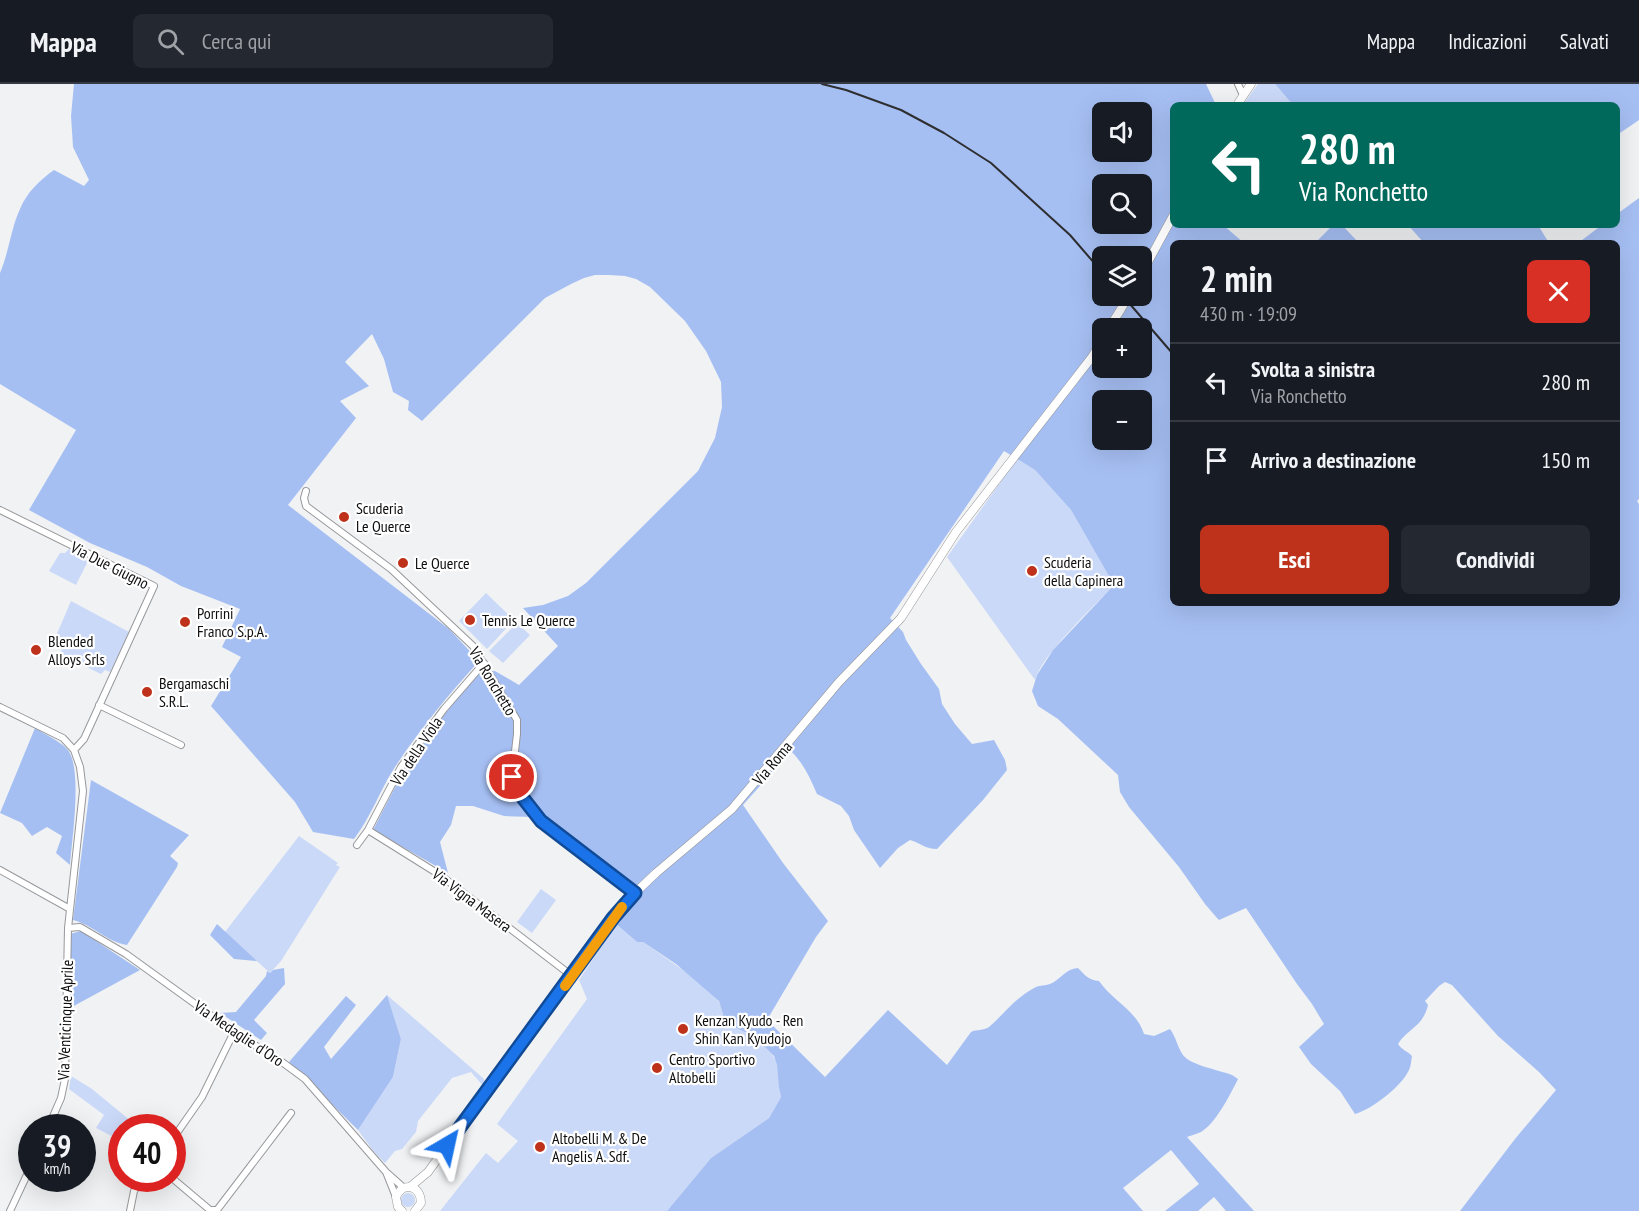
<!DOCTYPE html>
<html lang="it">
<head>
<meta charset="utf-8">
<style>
  :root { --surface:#171b24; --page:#242831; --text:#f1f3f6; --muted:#9ea1a6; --line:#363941; --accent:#be321b }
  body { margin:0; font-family:"PT Sans Narrow",sans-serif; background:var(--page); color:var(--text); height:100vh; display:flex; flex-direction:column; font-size:22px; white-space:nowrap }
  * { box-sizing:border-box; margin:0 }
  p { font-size:20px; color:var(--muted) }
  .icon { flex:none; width:33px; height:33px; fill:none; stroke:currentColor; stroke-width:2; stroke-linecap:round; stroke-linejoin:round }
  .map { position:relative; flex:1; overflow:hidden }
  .drawer { position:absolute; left:1170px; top:156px; width:450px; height:366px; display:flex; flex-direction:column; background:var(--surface); border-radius:9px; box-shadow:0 6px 24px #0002 }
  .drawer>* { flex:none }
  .guide { position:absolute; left:1170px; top:18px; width:450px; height:126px; border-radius:9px; box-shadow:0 6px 24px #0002; background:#00695c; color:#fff; overflow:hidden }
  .buttons { position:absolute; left:1092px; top:18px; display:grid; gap:12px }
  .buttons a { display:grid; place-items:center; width:60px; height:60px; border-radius:9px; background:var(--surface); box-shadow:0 6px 24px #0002; font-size:30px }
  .speed { position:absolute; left:18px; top:1030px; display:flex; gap:12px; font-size:30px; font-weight:700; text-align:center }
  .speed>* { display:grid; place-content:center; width:78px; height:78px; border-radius:50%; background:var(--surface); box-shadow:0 6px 24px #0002; line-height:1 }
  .speed small { font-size:15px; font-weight:400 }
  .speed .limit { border:9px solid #d22; background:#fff; color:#111 }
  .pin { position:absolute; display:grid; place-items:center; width:51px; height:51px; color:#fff; margin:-26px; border:3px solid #fff; border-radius:50%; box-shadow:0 2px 6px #0007 }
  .me { position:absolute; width:66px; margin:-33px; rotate:36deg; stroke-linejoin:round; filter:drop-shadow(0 0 4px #0008) }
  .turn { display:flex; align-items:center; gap:21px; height:126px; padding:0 30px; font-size:27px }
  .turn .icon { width:78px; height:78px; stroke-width:2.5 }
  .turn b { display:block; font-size:42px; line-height:51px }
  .round { display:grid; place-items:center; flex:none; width:63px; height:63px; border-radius:9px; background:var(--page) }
  .summary { display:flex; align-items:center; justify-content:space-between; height:102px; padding:0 30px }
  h1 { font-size:36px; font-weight:700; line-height:45px }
  .cta { display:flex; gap:12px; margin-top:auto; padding:12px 30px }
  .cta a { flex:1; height:69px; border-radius:9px; background:var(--accent); color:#fff; font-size:24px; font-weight:700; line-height:69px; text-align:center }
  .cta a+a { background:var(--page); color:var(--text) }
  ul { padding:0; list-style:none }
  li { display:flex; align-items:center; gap:18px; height:78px; padding:0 30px; border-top:2px solid var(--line) }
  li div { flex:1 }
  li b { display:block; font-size:22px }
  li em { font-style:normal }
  header { display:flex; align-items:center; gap:36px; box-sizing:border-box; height:84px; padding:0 30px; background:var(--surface); border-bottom:2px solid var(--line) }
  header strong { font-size:28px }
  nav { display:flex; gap:33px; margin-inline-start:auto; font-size:21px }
  .search { width:420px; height:54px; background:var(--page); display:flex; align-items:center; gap:15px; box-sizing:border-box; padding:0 21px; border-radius:9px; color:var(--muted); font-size:22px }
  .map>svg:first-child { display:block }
  .green { fill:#cbd9f8 }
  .forest { fill:#a6bff3; fill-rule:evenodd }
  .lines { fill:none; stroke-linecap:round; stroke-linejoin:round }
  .minor-casing { stroke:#97989b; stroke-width:8 }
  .tertiary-casing { stroke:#97989b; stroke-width:9 }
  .minor { stroke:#fff; stroke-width:6 }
  .tertiary { stroke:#fff; stroke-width:8 }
  .rail { stroke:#2e2e30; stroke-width:2 }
  .tertiary-bridge-casing { stroke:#97989b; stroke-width:9; stroke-linecap:butt }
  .tertiary-bridge { stroke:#fff; stroke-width:8 }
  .route-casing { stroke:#114b97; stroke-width:15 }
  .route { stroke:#1a73e8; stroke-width:10 }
  .slow { stroke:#f59e0b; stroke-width:10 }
  .poi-dot { fill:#be321b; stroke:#fff; stroke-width:2 }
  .labels { text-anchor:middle; stroke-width:4.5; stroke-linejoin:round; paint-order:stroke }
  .poi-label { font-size:16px; fill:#0d0d0e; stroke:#fff; text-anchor:start }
  .street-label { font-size:16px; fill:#0d0d0e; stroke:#fff }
</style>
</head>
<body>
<header>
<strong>Mappa</strong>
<div class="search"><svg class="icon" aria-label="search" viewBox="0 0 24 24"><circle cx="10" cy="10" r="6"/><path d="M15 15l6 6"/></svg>Cerca qui</div>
<nav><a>Mappa</a><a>Indicazioni</a><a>Salvati</a></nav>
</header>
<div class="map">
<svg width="1639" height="1127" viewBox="0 0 1639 1127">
  <rect width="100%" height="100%" fill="#f0f2f4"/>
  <path class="green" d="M1258,0H1275L1293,21H1243Z
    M1017,375L1035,386L1071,426L1114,501C1094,523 1043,569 1035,596L947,473Z
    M69,465L88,477L76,501L49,487L60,469H65Z
    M486,509L514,536L487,565L459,537Z
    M71,517L129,548L110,588L105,586L101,590L60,570L62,565L53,559Z
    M517,539L530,551L503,579L489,567Z
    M299,752L338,779L336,781L340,783L281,877L270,889L225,848Z
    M541,805L556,816L532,849L517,838Z
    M616,840L637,858H643C667,875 697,894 717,915C723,922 721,934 729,940C732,943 737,944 741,946C753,952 766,961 773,972C781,983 778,1000 781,1013L769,1034L711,1074L667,1127H440L486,1069L498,1079L518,1057L497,1040L587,915L579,896Z
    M387,911L483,994L486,999L484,1003L471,988L452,994L418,1037L416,1048L402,1065L395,1067L385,1079L374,1068L358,1046L393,993L401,955Z
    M71,992L92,1005L137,1042V1044H122L121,1057L96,1044L104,1031L69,1005Z
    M401 1116a7 7 0 1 1 14 0a7 7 0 1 1-14 0Z"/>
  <path class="forest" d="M74,0H1206L1216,21H1173V141H1223L1244,159H1173V519H1617V159H1578L1602,141H1617V130L1639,114V415L1637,417L1639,420V1127H1460L1515,1055L1556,1006L1539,988L1498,952L1452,901L1445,898L1439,902L1425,917L1428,921C1423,943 1408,944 1398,960C1402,966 1407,967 1412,972C1411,977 1411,982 1409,986C1402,1002 1371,1026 1355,1030L1340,1007L1311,980L1299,963L1324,940L1312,920L1297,900L1246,824L1219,836L1217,834L1205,820L1179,783L1129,723L1120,708L1118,691L1058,635L1038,622L1032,607L1037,591L1053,566L1114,501L1071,426L1035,386L1004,367L890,534L903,548L906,556L921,580L939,605L942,620L955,640L972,660L994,656L1005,676L1007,686L983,716L937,765C925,765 921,759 910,756L898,764L880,784L854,746L849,732L841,722L817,710C810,694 804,680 791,667L743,721L783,779L828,837L816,853L767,936L825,993L888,926L947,981L971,948C977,945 983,947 989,943C1004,930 1017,912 1036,903C1040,901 1045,902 1050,900C1060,896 1065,885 1078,884C1085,891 1088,896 1099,897C1113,917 1137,927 1144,950L1154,952L1170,945C1176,953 1177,962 1183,971C1190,981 1219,986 1232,991L1238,995C1230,1011 1216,1039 1201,1048C1197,1050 1192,1051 1187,1053L1254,1127H1226L1214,1113L1198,1127H1165L1199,1100L1171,1066L1123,1104L1143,1127H667L711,1074L769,1034L781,1013L779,1003L777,981L774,972L759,957L749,950L730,941L724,934L719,917L676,880L643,858H637L616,840L638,809L555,740L532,733L504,732L473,722H456L451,741L440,758L448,789L373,746L404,686L448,626L478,589L495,587L519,601L558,562L523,524L543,521L568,512L586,499L698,387L715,354L722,323L721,298L706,267L685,237L650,203L636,195L625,192L609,191H595L584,194L571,200L545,214L422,337L408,326L409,317L393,308L384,275L372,250L345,278L369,302L340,317L356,334L288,421L449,545L479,577C449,610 420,645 395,683C380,706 371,733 354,755L313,748L295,718L211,622L241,573L222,563L240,525L181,502L147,483L90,459L29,426L76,346L0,300V189C9,168 11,144 20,125C27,108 40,96 54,86L84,102L89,96L73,63L71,32ZM1102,28H1142V68H1102ZM1102,100H1142V140H1102ZM1102,172H1142V212H1102ZM1102,244H1142V284H1102ZM1102,316H1142V356H1102Z
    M1275,0H1639V36L1617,51V21H1293Z
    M1333,141H1342L1359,159H1315Z
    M1408,141H1538L1549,159H1424Z
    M35,644C44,650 60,657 67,665C83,682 72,756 70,781L56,769L62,752L47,743L32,752L22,739L0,729Z
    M91,696L189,751L170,772L178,779L177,783L127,861C107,858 93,841 73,836Z
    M217,840L257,877L234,875L210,851Z
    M81,847L140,886L70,924V850Z
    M284,884L285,900L254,936L267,949L261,956L220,929L236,928L266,892L267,887L270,889L273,886Z
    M387,911L401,955L393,993L358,1046L289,978L346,912L356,921L324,963L331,975Z"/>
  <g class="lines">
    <g class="minor-casing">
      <path id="minor" d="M1238,0L1243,11
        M306,407L304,414L306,422L391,485L473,562L517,636V650L512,693L523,714L541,737L635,809
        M0,426L154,502L84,655L74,666
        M99,621L181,661
        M0,623L63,654L74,666L80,683L83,707L68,844L65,995L61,1014L48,1044
        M368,746L440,791L572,892
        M357,761L368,746L401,683L444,625L484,579
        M0,786L70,825
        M68,844L80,843L126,870L234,948L282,978L305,995L386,1088L404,1104
        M172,1056L202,1013L234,948
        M386,1088L396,1113
        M172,1094L210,1126H217L291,1029
        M10,1127L32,1080
        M130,1127L134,1107L142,1095"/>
    </g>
    <g class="tertiary-casing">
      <path id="tertiary" d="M1237,21L1251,0
        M1142,189L1173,132
        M1109,244L1121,225
        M410,1103L428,1088L621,824L635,809L656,789L732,725L839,598L901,534L956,448L1092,273L1102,256
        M402,1127L398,1123L396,1113C403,1097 421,1101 421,1119L415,1127"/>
    </g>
    <use href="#minor" class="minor"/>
    <use href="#tertiary" class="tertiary"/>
    <path class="rail" d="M822,0L846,6L901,26L944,49L991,79L1070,151L1102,188
      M1123,212L1173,270"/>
    <g class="tertiary-bridge-casing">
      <path id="tertiary-bridge" d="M1121,225L1129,212"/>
    </g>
    <use href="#tertiary-bridge" class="tertiary-bridge"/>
  </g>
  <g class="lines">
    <g class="route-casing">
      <path id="route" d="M447,1061L613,834L635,809L541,737L523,714L512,693"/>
    </g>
    <use href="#route" class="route"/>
    <path class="slow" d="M565,902L622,823"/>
  </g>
  <g class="poi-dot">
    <circle cx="344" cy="433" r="6"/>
    <circle cx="403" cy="479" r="6"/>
    <circle cx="1032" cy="487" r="6"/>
    <circle cx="470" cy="536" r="6"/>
    <circle cx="185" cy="538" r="6"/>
    <circle cx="36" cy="566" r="6"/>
    <circle cx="147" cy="608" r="6"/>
    <circle cx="683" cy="945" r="6"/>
    <circle cx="657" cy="984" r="6"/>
    <circle cx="540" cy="1063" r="6"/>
  </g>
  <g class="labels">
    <g class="poi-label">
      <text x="356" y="430">Scuderia<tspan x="356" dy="18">Le Querce</tspan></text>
      <text x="1044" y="484">Scuderia<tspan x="1044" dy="18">della Capinera</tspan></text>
      <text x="415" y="485">Le Querce</text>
      <text x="197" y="535">Porrini<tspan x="197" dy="18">Franco S.p.A.</tspan></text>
      <text x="482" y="542">Tennis Le Querce</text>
      <text x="48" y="563">Blended<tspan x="48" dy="18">Alloys Srls</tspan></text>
      <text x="159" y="605">Bergamaschi<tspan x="159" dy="18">S.R.L.</tspan></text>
      <text x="695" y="942">Kenzan Kyudo - Ren<tspan x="695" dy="18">Shin Kan Kyudojo</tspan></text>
      <text x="669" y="981">Centro Sportivo<tspan x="669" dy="18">Altobelli</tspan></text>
      <text x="552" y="1060">Altobelli M. &amp; De<tspan x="552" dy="18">Angelis A. Sdf.</tspan></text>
    </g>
    <g class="street-label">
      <text transform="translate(110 481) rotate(27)" y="6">Via Due Giugno</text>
      <text transform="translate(493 597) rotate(59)" y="6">Via Ronchetto</text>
      <text transform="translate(416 667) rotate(-56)" y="6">Via della Viola</text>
      <text transform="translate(772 679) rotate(-50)" y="6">Via Roma</text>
      <text transform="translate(472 816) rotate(37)" y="6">Via Vigna Masera</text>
      <text transform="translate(65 936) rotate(-88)" y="6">Via Venticinque Aprile</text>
      <text transform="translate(239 949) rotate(34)" y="6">Via Medaglie d'Oro</text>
    </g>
  </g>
</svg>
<div class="buttons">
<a><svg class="icon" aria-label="sound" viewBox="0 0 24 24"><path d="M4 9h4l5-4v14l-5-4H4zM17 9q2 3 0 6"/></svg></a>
<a><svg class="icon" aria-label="search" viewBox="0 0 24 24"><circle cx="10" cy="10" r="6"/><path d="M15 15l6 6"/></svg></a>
<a><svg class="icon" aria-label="layers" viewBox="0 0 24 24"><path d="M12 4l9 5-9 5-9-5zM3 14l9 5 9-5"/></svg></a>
<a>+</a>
<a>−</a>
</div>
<div class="speed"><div>39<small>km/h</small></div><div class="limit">40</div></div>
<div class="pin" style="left:512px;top:693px;background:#d93025"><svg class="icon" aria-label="arrive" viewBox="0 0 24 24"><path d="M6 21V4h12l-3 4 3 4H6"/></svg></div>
<svg class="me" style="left:447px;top:1061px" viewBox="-20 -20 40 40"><path d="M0-17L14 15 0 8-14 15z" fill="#1a73e8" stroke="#fff" stroke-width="4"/></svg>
<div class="guide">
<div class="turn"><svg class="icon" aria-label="left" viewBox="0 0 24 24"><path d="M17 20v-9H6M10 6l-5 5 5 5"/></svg><div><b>280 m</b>Via Ronchetto</div></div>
</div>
<section class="drawer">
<div class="summary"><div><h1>2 min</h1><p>430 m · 19:09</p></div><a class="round" style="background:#d93025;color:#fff"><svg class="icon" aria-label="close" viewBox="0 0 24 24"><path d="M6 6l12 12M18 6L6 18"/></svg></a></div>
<ul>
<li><svg class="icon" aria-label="left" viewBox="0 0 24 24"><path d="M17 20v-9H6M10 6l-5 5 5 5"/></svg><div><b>Svolta a sinistra</b><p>Via Ronchetto</p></div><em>280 m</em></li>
<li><svg class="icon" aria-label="arrive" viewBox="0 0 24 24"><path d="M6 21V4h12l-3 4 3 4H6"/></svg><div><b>Arrivo a destinazione</b></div><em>150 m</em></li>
</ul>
<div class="cta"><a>Esci</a><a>Condividi</a></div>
</section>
</div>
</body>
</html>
